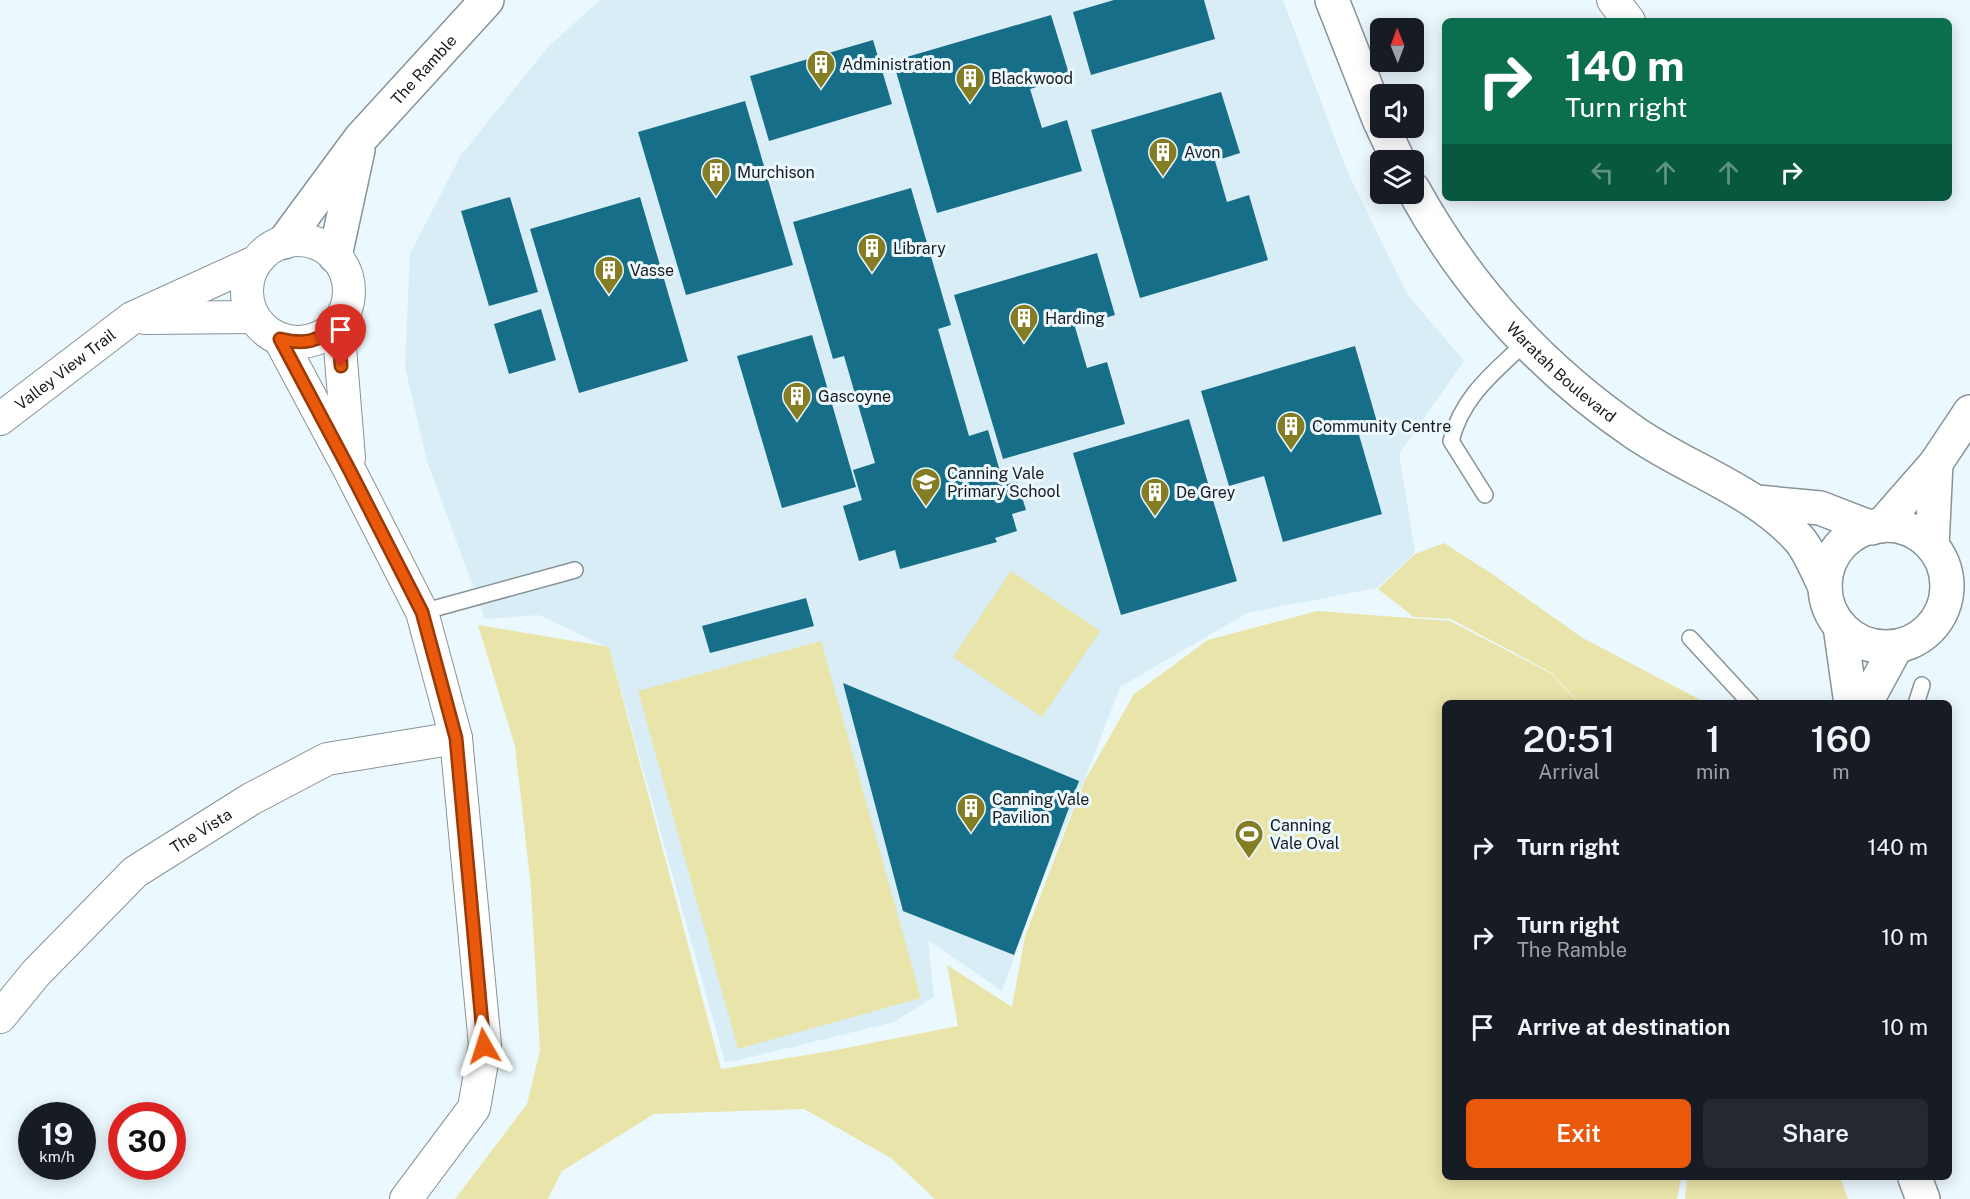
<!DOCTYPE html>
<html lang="en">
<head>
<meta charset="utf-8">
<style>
  :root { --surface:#171b24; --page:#242831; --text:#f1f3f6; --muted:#9ea1a6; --accent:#ea580c }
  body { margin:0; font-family:"Public Sans",sans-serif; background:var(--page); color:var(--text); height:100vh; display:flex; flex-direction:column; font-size:22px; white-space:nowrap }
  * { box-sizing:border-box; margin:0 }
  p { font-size:20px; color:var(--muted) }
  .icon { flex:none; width:33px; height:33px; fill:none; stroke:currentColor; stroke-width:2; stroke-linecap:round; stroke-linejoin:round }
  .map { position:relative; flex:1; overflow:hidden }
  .side { position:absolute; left:1442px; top:700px; width:510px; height:480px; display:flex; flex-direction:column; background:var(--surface); border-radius:9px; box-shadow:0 3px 15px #0003 }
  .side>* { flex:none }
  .top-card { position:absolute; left:1442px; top:18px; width:510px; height:183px; border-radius:9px; box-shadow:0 3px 15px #0003; background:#0b6e4f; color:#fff; overflow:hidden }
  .needle { width:39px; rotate:359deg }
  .controls { position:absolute; left:1370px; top:18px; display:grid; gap:12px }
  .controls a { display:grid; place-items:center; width:54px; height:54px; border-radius:9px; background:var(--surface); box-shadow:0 3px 15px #0003; font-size:30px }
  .speed { position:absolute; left:18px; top:1102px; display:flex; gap:12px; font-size:30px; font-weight:700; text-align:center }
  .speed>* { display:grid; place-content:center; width:78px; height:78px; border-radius:50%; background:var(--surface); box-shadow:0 3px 15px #0003; line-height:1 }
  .speed small { font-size:15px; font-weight:400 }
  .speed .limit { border:9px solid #d22; background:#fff; color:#111 }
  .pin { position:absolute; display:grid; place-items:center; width:51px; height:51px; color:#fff; margin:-62px -26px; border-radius:50% 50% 50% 0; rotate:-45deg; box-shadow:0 0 6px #0007 }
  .pin .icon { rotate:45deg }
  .me { position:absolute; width:66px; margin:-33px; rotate:354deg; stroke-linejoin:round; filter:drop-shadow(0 0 4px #0008) }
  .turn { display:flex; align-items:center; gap:21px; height:126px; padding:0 24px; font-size:27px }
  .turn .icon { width:78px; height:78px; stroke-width:2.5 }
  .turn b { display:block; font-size:42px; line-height:51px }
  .lanes { display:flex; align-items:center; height:57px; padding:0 24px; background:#0003; justify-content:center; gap:30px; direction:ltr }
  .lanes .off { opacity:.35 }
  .eta { display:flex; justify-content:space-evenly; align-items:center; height:102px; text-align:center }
  .eta b { font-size:36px; font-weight:600; line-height:42px }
  .cta { display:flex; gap:12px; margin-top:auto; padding:12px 24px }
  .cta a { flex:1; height:69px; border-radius:9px; background:var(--accent); color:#fff; font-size:24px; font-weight:600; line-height:69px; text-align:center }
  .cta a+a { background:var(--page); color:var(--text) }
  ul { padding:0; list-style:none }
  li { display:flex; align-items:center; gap:18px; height:90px; padding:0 24px }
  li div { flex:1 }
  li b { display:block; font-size:22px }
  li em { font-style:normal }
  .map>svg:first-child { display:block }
  .built { fill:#d8edf6 }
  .green { fill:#e9e4a9 }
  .building { fill:#176e89 }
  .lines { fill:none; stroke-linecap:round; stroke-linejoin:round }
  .service-casing { stroke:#889398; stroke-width:18 }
  .minor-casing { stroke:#889398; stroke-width:34 }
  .tertiary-casing { stroke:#889398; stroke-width:36 }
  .service { stroke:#fff; stroke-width:15 }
  .minor { stroke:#fff; stroke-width:32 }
  .tertiary { stroke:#fff; stroke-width:33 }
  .route-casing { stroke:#983908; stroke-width:15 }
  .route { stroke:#ea580c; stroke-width:10 }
  .labels { text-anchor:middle; stroke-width:6; stroke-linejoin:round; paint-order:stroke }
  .poi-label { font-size:16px; fill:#181c1e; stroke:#ebf8fd; text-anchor:start }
  .street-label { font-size:16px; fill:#181c1e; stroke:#ebf8fd }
</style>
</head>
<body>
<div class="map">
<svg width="1970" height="1199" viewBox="0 0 1970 1199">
  <rect width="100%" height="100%" fill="#ebf8fd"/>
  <path class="built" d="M600,0H1283L1347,171L1407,294L1464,361L1399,454L1415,553L1377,588L1247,613L1120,687L1079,794L1040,886L1002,991L928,940L934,997L894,1022L739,1060L725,1062L609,648L539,615L485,619L427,461L405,367L410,254L461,155L548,47Z"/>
  <path class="green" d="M1444,543L1495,576L1581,637L1706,703H1579L1552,673L1451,619L1414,617L1378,589L1415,554Z
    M1011,571L1100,631L1042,717L953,657Z
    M1317,611L1450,621L1552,674L1578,703L1444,704V1178H1681L1677,1199H935L891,1158L804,1109L654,1114L562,1171L548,1199H455L527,1104L540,1051L531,888L515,746L478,625L609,647L721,1069L831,1051L958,1026L947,965L1012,1007L1025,936L1084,782L1134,694L1208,640Z
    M821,641L921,998L738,1049L638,691Z
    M1687,1178H1840L1848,1199H1685Z"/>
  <path class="building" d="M1114,0H1204L1215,39L1091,75L1073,12Z
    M1051,15L1070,77L1030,89L1042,128L1067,120L1082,171L937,213L893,61Z
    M873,40L892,104L769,141L750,76Z
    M1221,92L1240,153L1215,161L1227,202L1249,195L1268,260L1140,298L1091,130Z
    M745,101L793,265L686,295L638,132Z
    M911,188L951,325L938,329L969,436L988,430L1004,485L1017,481L1026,510L1012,514L1017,531L995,538L997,542L900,569L895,550L859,561L843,506L862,500L853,470L875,463L844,356L833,359L793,222Z
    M510,197L538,292L489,306L461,211Z
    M640,197L688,361L579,393L530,229Z
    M1097,253L1115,315L1075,327L1087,368L1107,362L1125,424L1003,459L954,295Z
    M541,309L556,360L509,374L494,324Z
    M812,335L856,487L782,508L737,356Z
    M1355,346L1377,422L1357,428L1382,514L1283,542L1264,476L1229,486L1201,391Z
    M1189,419L1237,581L1121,615L1073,453Z
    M806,598L814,626L710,653L702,626Z
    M843,683L1079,781L1014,955L903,911Z"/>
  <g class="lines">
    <g class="service-casing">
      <path id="service" d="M1485,495L1451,441C1462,397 1493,373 1525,343
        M422,612L575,570
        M1690,638L1751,704
        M1916,704L1922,685"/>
    </g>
    <g class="minor-casing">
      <g id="minor">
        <path d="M1613,0L1629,21"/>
        <circle cx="298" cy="291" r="51"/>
        <path d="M145,318L253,317"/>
        <path d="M338,323L349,458"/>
        <path d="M280,340L350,471L422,612L456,738L485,1045L474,1108L406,1199"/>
        <path id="s1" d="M0,419L132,318L255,262"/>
        <path id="s2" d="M0,1017L36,973L135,872L251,799L327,759L456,738"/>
      </g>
    </g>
    <g class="tertiary-casing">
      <g id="tertiary">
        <path d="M1332,0L1380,122"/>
        <path d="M1383,128L1398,160"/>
        <path id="s3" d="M1413,189C1467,287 1543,370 1635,433C1689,470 1755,490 1799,539C1809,550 1818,573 1825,587"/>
        <path id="s4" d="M284,242L360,139L487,0"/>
        <path d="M335,256L358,150"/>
        <path d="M1757,502L1820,508L1872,528"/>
        <circle cx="1886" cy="586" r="61"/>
        <path d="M1881,526L1936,463L1970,412"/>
        <path d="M1932,546L1936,463"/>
        <path d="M1840,626L1851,704"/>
        <path d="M1865,704L1896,647"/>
        <path d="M1915,1178L1923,1199"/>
      </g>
    </g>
    <use href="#service" class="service"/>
    <use href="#minor" class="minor"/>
    <use href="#tertiary" class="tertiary"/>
  </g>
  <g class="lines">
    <g class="route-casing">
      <path id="route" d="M341,366L338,323C319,342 306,345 280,339L350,471L422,612L456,738L484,1046"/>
    </g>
    <use href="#route" class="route"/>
  </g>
  <defs>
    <g id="building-pin" transform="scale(1.5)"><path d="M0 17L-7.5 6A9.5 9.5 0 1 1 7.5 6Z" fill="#857d24" stroke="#ebf8fd"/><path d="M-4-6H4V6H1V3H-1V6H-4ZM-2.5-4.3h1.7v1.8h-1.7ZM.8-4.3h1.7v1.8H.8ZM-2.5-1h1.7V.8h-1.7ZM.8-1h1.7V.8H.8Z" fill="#fff"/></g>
    <g id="school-pin" transform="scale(1.5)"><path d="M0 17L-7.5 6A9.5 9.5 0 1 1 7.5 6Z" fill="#857d24" stroke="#ebf8fd"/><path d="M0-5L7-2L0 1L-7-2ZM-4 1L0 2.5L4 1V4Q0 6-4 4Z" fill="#fff"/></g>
    <g id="stadium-pin" transform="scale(1.5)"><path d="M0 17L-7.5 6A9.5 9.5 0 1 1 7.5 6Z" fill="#857d24" stroke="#ebf8fd"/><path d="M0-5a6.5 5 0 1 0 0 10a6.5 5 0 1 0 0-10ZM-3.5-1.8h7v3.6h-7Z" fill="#fff"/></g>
  </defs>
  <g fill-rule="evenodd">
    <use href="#building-pin" x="821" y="64"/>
    <use href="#building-pin" x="970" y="78"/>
    <use href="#building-pin" x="1163" y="152"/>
    <use href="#building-pin" x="716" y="172"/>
    <use href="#building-pin" x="872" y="248"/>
    <use href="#building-pin" x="609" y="270"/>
    <use href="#building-pin" x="1024" y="318"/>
    <use href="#building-pin" x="797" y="396"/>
    <use href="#building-pin" x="1291" y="426"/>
    <use href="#school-pin" x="926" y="482"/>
    <use href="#building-pin" x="1155" y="492"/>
    <use href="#building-pin" x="971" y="808"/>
    <use href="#stadium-pin" x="1249" y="834"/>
  </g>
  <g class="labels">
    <g class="poi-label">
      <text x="842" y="70">Administration</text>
      <text x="991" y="84">Blackwood</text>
      <text x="1184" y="158">Avon</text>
      <text x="737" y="178">Murchison</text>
      <text x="893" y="254">Library</text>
      <text x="630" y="276">Vasse</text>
      <text x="1045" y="324">Harding</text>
      <text x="818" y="402">Gascoyne</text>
      <text x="1312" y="432">Community Centre</text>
      <text x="947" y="479">Canning Vale<tspan x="947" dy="18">Primary School</tspan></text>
      <text x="1176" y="498">De Grey</text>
      <text x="992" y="805">Canning Vale<tspan x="992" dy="18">Pavilion</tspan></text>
      <text x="1270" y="831">Canning<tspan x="1270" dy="18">Vale Oval</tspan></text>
    </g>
    <g class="street-label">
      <text dy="6" stroke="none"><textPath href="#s4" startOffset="222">The Ramble</textPath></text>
      <text dy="6" stroke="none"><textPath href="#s1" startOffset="82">Valley View Trail</textPath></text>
      <text dy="6" stroke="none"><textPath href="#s3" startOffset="237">Waratah Boulevard</textPath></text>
      <text dy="6" stroke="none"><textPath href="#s2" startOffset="276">The Vista</textPath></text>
    </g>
  </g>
</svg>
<div class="controls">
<a><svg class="needle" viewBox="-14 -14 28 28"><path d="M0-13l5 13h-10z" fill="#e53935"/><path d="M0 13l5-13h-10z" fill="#9ea1a6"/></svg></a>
<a><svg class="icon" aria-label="sound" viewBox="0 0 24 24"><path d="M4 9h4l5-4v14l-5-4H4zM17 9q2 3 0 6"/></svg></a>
<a><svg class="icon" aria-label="layers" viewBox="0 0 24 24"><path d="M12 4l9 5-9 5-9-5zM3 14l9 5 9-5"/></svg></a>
</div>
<div class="speed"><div>19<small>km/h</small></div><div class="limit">30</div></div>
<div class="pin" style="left:341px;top:366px;background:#d93025"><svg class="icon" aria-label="arrive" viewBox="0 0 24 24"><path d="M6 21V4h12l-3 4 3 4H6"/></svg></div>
<svg class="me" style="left:484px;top:1046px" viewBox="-20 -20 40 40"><path d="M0-17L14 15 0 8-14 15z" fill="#ea580c" stroke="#fff" stroke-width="4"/></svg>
<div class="top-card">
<div class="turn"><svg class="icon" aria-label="right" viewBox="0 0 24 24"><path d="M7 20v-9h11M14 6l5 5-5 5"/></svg><div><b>140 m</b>Turn right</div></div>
<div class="lanes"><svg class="icon off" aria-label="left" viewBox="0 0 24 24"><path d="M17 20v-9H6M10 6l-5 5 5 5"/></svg><svg class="icon off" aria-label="ahead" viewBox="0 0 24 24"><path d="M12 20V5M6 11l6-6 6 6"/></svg><svg class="icon off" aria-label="ahead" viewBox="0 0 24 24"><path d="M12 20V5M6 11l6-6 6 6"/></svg><svg class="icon" aria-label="right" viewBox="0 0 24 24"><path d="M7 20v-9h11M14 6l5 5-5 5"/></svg></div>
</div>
<section class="side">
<div class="eta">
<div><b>20:51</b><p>Arrival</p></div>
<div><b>1</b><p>min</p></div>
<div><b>160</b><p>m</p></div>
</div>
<ul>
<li><svg class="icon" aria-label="right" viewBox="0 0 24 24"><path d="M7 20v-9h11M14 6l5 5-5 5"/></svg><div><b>Turn right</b></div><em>140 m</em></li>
<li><svg class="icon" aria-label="right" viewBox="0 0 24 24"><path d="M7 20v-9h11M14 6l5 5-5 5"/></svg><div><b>Turn right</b><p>The Ramble</p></div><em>10 m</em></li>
<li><svg class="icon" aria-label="arrive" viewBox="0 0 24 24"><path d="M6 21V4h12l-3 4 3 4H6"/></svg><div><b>Arrive at destination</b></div><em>10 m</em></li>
</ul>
<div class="cta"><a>Exit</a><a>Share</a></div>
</section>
</div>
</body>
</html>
